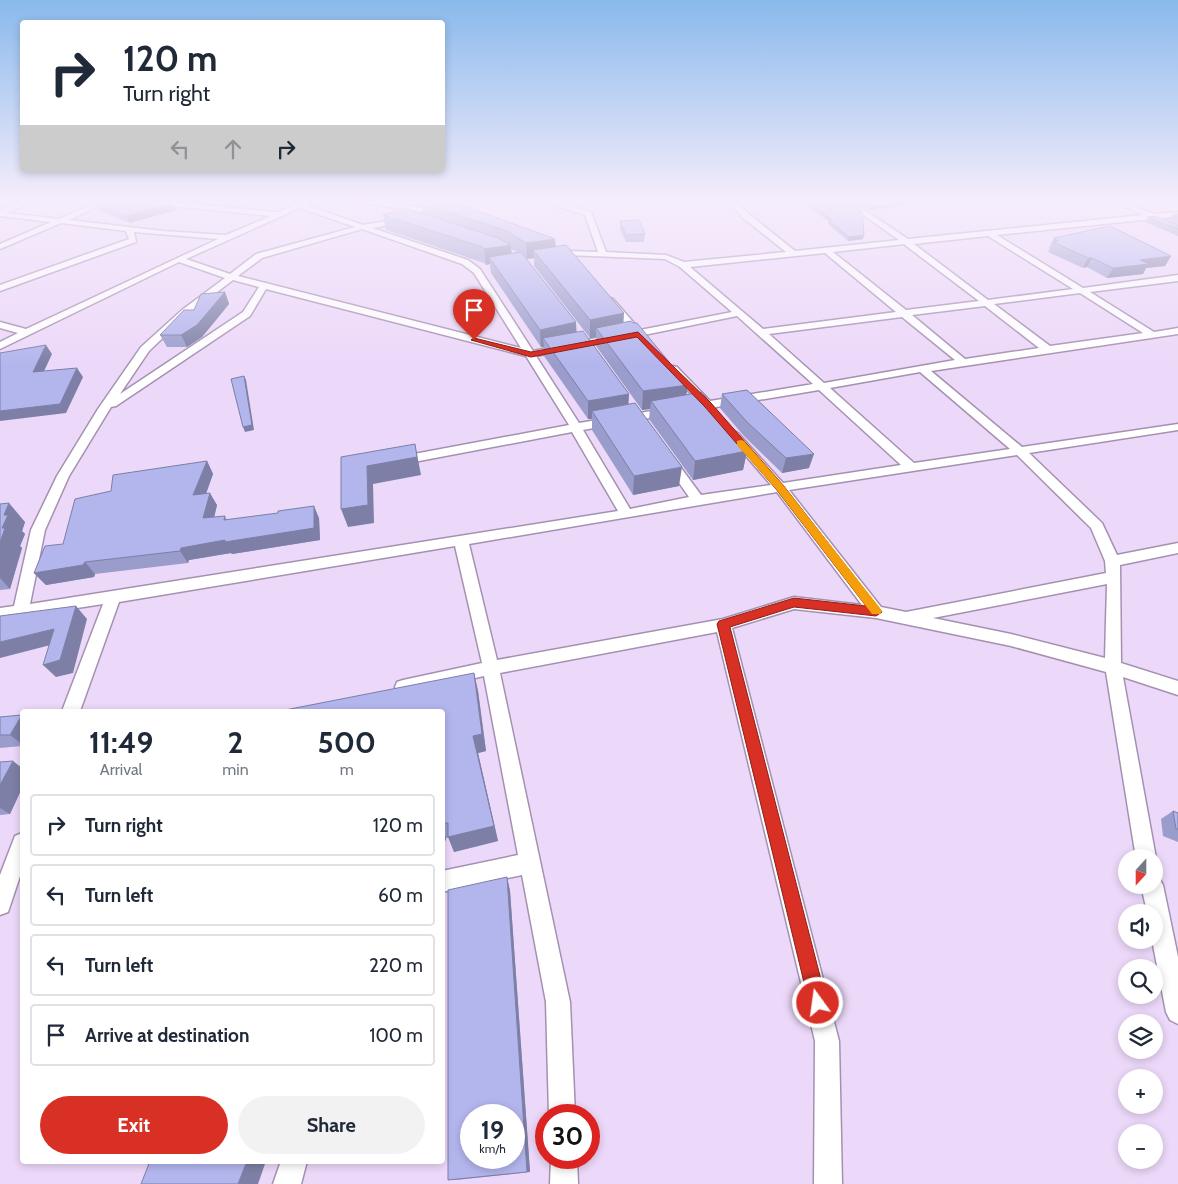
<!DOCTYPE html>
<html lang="en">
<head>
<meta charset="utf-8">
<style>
  :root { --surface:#fff; --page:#f2f2f3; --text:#1f2937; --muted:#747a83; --line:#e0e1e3; --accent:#d93025 }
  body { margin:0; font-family:Cabin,sans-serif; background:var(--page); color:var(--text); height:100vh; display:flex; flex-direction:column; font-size:19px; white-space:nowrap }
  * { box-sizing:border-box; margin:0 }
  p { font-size:16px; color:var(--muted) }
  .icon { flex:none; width:28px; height:28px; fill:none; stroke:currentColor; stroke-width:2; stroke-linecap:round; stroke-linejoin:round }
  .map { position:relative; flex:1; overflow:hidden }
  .sheet { position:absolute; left:20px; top:709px; width:425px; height:455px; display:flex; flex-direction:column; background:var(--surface); border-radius:5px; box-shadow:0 2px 8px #0003 }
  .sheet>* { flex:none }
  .hud { position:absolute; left:20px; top:20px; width:425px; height:152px; border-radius:5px; box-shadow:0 2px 8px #0003; background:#fff; color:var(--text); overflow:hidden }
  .needle { width:32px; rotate:201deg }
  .fabs { position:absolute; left:1118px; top:849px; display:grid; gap:10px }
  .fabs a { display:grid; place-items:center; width:45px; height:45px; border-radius:50%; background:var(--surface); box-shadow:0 2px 8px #0003; font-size:25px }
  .speed { position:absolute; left:460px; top:1104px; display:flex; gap:10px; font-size:25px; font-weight:700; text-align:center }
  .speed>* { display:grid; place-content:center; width:65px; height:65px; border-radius:50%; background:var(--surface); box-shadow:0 2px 8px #0003; line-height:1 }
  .speed small { font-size:12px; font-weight:400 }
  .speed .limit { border:8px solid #d22; background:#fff; color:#111 }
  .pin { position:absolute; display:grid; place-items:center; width:42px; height:42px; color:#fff; margin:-51px -21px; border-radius:50% 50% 50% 0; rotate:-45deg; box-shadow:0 0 5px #0007 }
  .pin .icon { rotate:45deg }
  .me { position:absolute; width:55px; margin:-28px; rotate:346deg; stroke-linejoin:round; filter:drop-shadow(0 0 4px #0008) }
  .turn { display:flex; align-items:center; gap:18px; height:105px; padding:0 20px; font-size:22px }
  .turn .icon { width:65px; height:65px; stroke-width:2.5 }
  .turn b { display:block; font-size:35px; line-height:42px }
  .lanes { display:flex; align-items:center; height:48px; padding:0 20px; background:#0003; justify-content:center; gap:25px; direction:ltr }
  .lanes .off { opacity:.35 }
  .eta { display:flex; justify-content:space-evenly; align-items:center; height:85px; text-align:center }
  .eta b { font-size:30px; font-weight:800; line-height:35px }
  .button { display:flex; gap:10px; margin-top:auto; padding:10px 20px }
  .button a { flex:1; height:58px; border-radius:30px; background:var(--accent); color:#fff; font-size:20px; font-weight:800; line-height:58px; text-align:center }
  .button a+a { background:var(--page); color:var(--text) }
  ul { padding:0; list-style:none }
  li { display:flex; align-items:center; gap:15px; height:62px; margin:0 10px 8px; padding:0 10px; border:2px solid var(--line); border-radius:5px }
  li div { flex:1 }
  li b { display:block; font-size:19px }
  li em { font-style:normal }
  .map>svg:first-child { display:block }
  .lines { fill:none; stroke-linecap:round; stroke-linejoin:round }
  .street-casing { stroke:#a491b0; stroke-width:3 }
  .street { fill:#fff; fill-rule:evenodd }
  .wall { fill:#9a9ccc; fill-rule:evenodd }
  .shaded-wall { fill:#7d7fa6 }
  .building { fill:#b3b5ed; stroke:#7d7fa6; fill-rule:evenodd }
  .route { fill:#d93025; stroke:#8d1f18 }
  .slow { fill:#f59e0b }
</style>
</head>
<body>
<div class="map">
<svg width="1178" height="1184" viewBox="0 0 1178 1184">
  <rect width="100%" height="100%" fill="#ecd8f9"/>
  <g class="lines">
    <g class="street-casing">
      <path id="street" d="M29,199H38L7,213L59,219L105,199H114L69,220L163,231L226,235L271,216L121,201L118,199H142L278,212L308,199H317L306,205L363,225L408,218V222L372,228L468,260L480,269L533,351L631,331L605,301L610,298L613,299L640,330L732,312L680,267L665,259L566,255V251H569L598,252L585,215L534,199H545L591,212L606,252L666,255L684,262L786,252L743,218L726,199H733L749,214L795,251L899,240L843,201L842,199H848L908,239L1143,215L1107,199H1116L1154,214L1178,212V216L1162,218L1178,224V229L1152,219L997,235L1083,288L1178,275V281L1090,292L1154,332L1178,328V334L931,371L1022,447L1178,424V430L1029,453L1102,523L1117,555L1178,543V553L1120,565L1121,663L1178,681V695L1123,677L1156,858L1154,864V858H1136L1106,672L1011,646L876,618L794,609L732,628L839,1041L842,1184H814L815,1041L717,632L500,673L570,1002L575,1115H549L546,1002L522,875L442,892V871L518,855L484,676L403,694L397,692L395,687L397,682L403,680L482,663L455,546L119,602L80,711H62L103,604L0,620V608L14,606L31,530L57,476L98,409L141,347L182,310L225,278L179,262L0,349V342L18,333L0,328V322L26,329L218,239L134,232L136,242L0,291V285L129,239L126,231L61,223L0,249V244L51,222L0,216V210ZM300,208L355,227L256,254L230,274L186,259ZM362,229L462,264L474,273L521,348L238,276L262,258ZM988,236L1073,289L988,300L914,244ZM905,244V245L979,301L906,310L833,252ZM825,253L896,312L763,329L690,267ZM233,280L259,287L243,312L120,394L149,351L188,314ZM266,289L526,356L569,425L398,457L392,461L398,465L572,432L618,511L30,604L45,530L69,476L111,407L116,406L250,316ZM1080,293L1143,333L1050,346L994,304ZM985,306L1039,348L965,359L912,315ZM737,316L813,384L710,401L677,367L673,366L668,369L669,371L700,403L579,423L536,356L635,336L641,340L646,337L644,335ZM902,317L955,360L824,383L769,334ZM920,372L1010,449L914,463L830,388ZM819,390L901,465L783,483L738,433L734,431L728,435L771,485L701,495L673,457L669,456L663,460L689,497L630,509L583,430L705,408L711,411L715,410L716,407ZM1017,455L1091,528L1105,561L1106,573L906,612L881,607L789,490ZM777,492L862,605L794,597L723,619L497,660L469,544ZM1107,584L1105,658L1011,634L933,618Z
        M347,199H363L436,210L440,212L436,214L350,201Z
        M484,199H496L444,212L440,210Z
        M22,833V870L8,912L0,915V875L15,836Z
        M1154,875L1159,878L1163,885L1178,957V1024L1170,1020L1166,1012L1152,940H1154V912H1147L1141,885H1154Z
        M551,1158H577L578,1184H550Z
        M281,1161H307L301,1184H273Z"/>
    </g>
    <use href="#street" class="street"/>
  </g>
  <path class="wall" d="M803,199H844L863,239L848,241L828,224V221L802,202Z
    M851,199H897L903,206L869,210Z
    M173,203L176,210L130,223L100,211L97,204Z
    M421,204L555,239L556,247L624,323L688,385L686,395L747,451L743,470L693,480L649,419L650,409L642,410L596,346V337L590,338L534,266V258L527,259L526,258L577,332L628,405L679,486L633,495L592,430V419H588L544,356V347H541L491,273L490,264L486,265L484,263L386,230L383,215L423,213ZM511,249L517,252L512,253Z
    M1178,213V222L1170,219L1173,214Z
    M1148,217L1178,225V236L1145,222Z
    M620,221L645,234L644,242H626L620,229Z
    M1054,238L1171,256L1165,266L1146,268L1143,274L1107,278L1087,267L1083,268L1048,252L1050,248H1049Z
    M225,292L229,304L202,337L187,347H167L160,335L194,310Z
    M722,394L809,468L782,473L744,436L720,408Z
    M207,461L213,474L206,493L217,505L214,517L225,516L227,520L319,518L320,540L232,554L231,553L189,560L188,563L95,574L94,577L46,585L34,573L63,544L111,491Z
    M0,504L25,522L22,531L25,534L20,546L22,548L10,589L0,590Z
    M474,673L478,691L486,751L478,753L498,841L454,852L449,838H446L442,854V711Z
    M22,715V746L0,748V717Z
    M0,762L22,768V788L10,814L0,815Z
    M1173,811L1178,813V842L1163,836L1161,819Z
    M507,877L510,891L530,1172L456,1180H448Z
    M369,1161H413V1163H377Z"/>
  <path class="shaded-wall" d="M904,202L903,206L869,210L870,207Z
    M173,203L176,210L130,223L126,216Z
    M864,235L863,239L848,241L849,237Z
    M555,239L556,255L533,250L534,258L527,259L526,243Z
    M511,245L512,261L489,257L490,264L486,265L484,249Z
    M1171,256L1165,266L1146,268L1143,274L1107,278L1113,268L1140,260Z
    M1088,258H1092L1087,267L1083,268Z
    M225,292L229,304L202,337L187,347L181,335Z
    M624,313L623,331L596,328V337L590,338V320Z
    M576,322L577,340L543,338L544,347H541L540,330Z
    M46,345L52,354L39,382L33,372Z
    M77,368L83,377L66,413L0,421V411Z
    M244,376L246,380L254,430L245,432L243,427Z
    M688,385L685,403L651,401L650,409L642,410L643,391Z
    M629,394L628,413L592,411V419H588V401Z
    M415,444L421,475L373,484L374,523L348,527L341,509L367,466Z
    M747,451L743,470L693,480L695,461Z
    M814,454L809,468L782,473L786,458Z
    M207,461L213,474L201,508L193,495Z
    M682,467L679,486L633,495L634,476Z
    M210,493L217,505L211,531L203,518Z
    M9,503L25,522L22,531L25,534L20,546L22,548L10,589L0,578V543L4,515Z
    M314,506L319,518L320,540L232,554L231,553L189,560L188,563L180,551L181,548Z
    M85,562L95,574L94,577L46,585L34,573Z
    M76,606L87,619L73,673L56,677L43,665Z
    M54,629L66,641L0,658V642Z
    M474,673L478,691L486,751L478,753L498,841L454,852L448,837L473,736Z
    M22,715V744L10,735Z
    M13,761L22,768V788L10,814L0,808V785Z
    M442,828L446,838L442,854Z
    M507,877L510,891L530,1172H527Z
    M247,1161H266L258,1184H238Z"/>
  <path class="building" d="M109,199H137L173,203L126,216L97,204Z
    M445,199L555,239L526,243L505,230L421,204Z
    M804,199H844L862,211L864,235L849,237L829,220H832Z
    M858,199H897L904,202L870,207Z
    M406,208L498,238L511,245L484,249L482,247L383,215Z
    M1155,216L1178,225V229L1148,217Z
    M639,220L645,234L626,235L620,221Z
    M1110,226L1171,256L1140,260L1149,264L1113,268L1092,258H1088L1053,242L1058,241L1054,238Z
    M566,245L624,313L590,320L533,250Z
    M521,252L576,322L540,330L489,257Z
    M225,292L197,325L181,335H160L184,310H194L201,294Z
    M631,321L633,323H637L688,385L643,391L596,328Z
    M583,331L629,394L588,401L543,338Z
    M46,345L33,372L77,368L60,404L0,411V353Z
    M244,376L252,425L243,427L231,379Z
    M747,390L814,454L786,458L747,422L722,394Z
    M702,392L747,451L695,461L651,401Z
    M635,403L682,467L634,476L592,411Z
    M415,444L417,457L367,466L368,505L341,509V457Z
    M207,461L193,495L210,493L203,518L225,516L224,520L278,513V511L314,506V528L225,542V540L181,548L180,551L85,562L83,565L34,573L45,546L63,544L75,499L111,491L113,475Z
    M9,503L4,515H8L2,528H5L0,543V504Z
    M76,606L60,660L43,665L54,629L0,642V616Z
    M474,673L482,734L473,736L494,826L448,837V823H442V711H280Z
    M22,715L10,735H0V717Z
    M13,761L0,785V762Z
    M1173,811L1178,813V829H1176Z
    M507,877L527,1172L448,1180V890ZM471,1115H514V1158H471Z
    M150,1161H247L238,1184H141Z
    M369,1161H406L369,1162Z"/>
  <linearGradient id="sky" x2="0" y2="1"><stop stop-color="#89b9eb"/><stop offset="0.55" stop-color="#f6edfc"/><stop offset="1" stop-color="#f6edfc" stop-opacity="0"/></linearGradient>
  <rect width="1178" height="365" fill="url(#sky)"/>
  <path class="route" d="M638,332L711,403L783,485L882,612L876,616L794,607L730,627L827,1003L824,1009L818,1012L811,1009L809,1003L717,624L719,621L794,598L866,606L776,489L705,407L637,337L531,357L471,340L474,338L531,352Z"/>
  <path class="slow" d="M741,440L744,441L783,485L880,608L882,611L880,614H872L776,489L737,445V441Z"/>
</svg>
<div class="fabs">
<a><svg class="needle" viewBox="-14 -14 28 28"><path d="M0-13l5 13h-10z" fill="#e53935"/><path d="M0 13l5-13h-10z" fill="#747a83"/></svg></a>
<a><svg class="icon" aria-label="sound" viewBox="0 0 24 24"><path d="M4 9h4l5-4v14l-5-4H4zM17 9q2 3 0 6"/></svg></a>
<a><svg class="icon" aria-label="search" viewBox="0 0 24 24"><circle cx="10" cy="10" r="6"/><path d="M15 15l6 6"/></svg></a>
<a><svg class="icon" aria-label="layers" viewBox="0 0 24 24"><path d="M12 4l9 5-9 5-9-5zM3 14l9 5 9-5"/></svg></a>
<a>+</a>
<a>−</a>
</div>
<div class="speed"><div>19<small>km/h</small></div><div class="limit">30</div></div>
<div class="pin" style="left:474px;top:340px;background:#d93025"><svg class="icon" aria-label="arrive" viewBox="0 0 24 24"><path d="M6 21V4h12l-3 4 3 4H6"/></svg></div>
<svg class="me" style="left:818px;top:1003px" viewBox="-20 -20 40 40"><circle r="17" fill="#d93025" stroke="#fff" stroke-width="3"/><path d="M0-11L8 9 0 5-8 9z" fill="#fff"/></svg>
<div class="hud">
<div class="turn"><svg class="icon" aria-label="right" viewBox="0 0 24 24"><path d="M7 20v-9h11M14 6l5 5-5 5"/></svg><div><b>120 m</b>Turn right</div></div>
<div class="lanes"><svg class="icon off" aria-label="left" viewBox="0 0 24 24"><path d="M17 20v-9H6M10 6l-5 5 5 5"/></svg><svg class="icon off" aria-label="ahead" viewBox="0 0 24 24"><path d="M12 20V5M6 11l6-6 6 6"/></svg><svg class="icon" aria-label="right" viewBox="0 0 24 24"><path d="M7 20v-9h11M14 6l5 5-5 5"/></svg></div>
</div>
<section class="sheet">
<div class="eta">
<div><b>11:49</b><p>Arrival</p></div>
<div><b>2</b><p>min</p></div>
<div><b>500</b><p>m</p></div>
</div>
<ul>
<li><svg class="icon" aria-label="right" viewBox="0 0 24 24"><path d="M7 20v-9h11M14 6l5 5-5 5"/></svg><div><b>Turn right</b></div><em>120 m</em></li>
<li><svg class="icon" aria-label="left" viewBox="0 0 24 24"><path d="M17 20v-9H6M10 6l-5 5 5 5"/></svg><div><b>Turn left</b></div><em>60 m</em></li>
<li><svg class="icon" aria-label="left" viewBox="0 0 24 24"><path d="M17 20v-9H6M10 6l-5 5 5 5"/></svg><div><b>Turn left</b></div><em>220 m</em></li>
<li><svg class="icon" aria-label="arrive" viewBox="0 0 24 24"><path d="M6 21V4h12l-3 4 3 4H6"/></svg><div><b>Arrive at destination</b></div><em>100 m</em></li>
</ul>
<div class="button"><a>Exit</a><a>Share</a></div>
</section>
</div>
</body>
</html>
